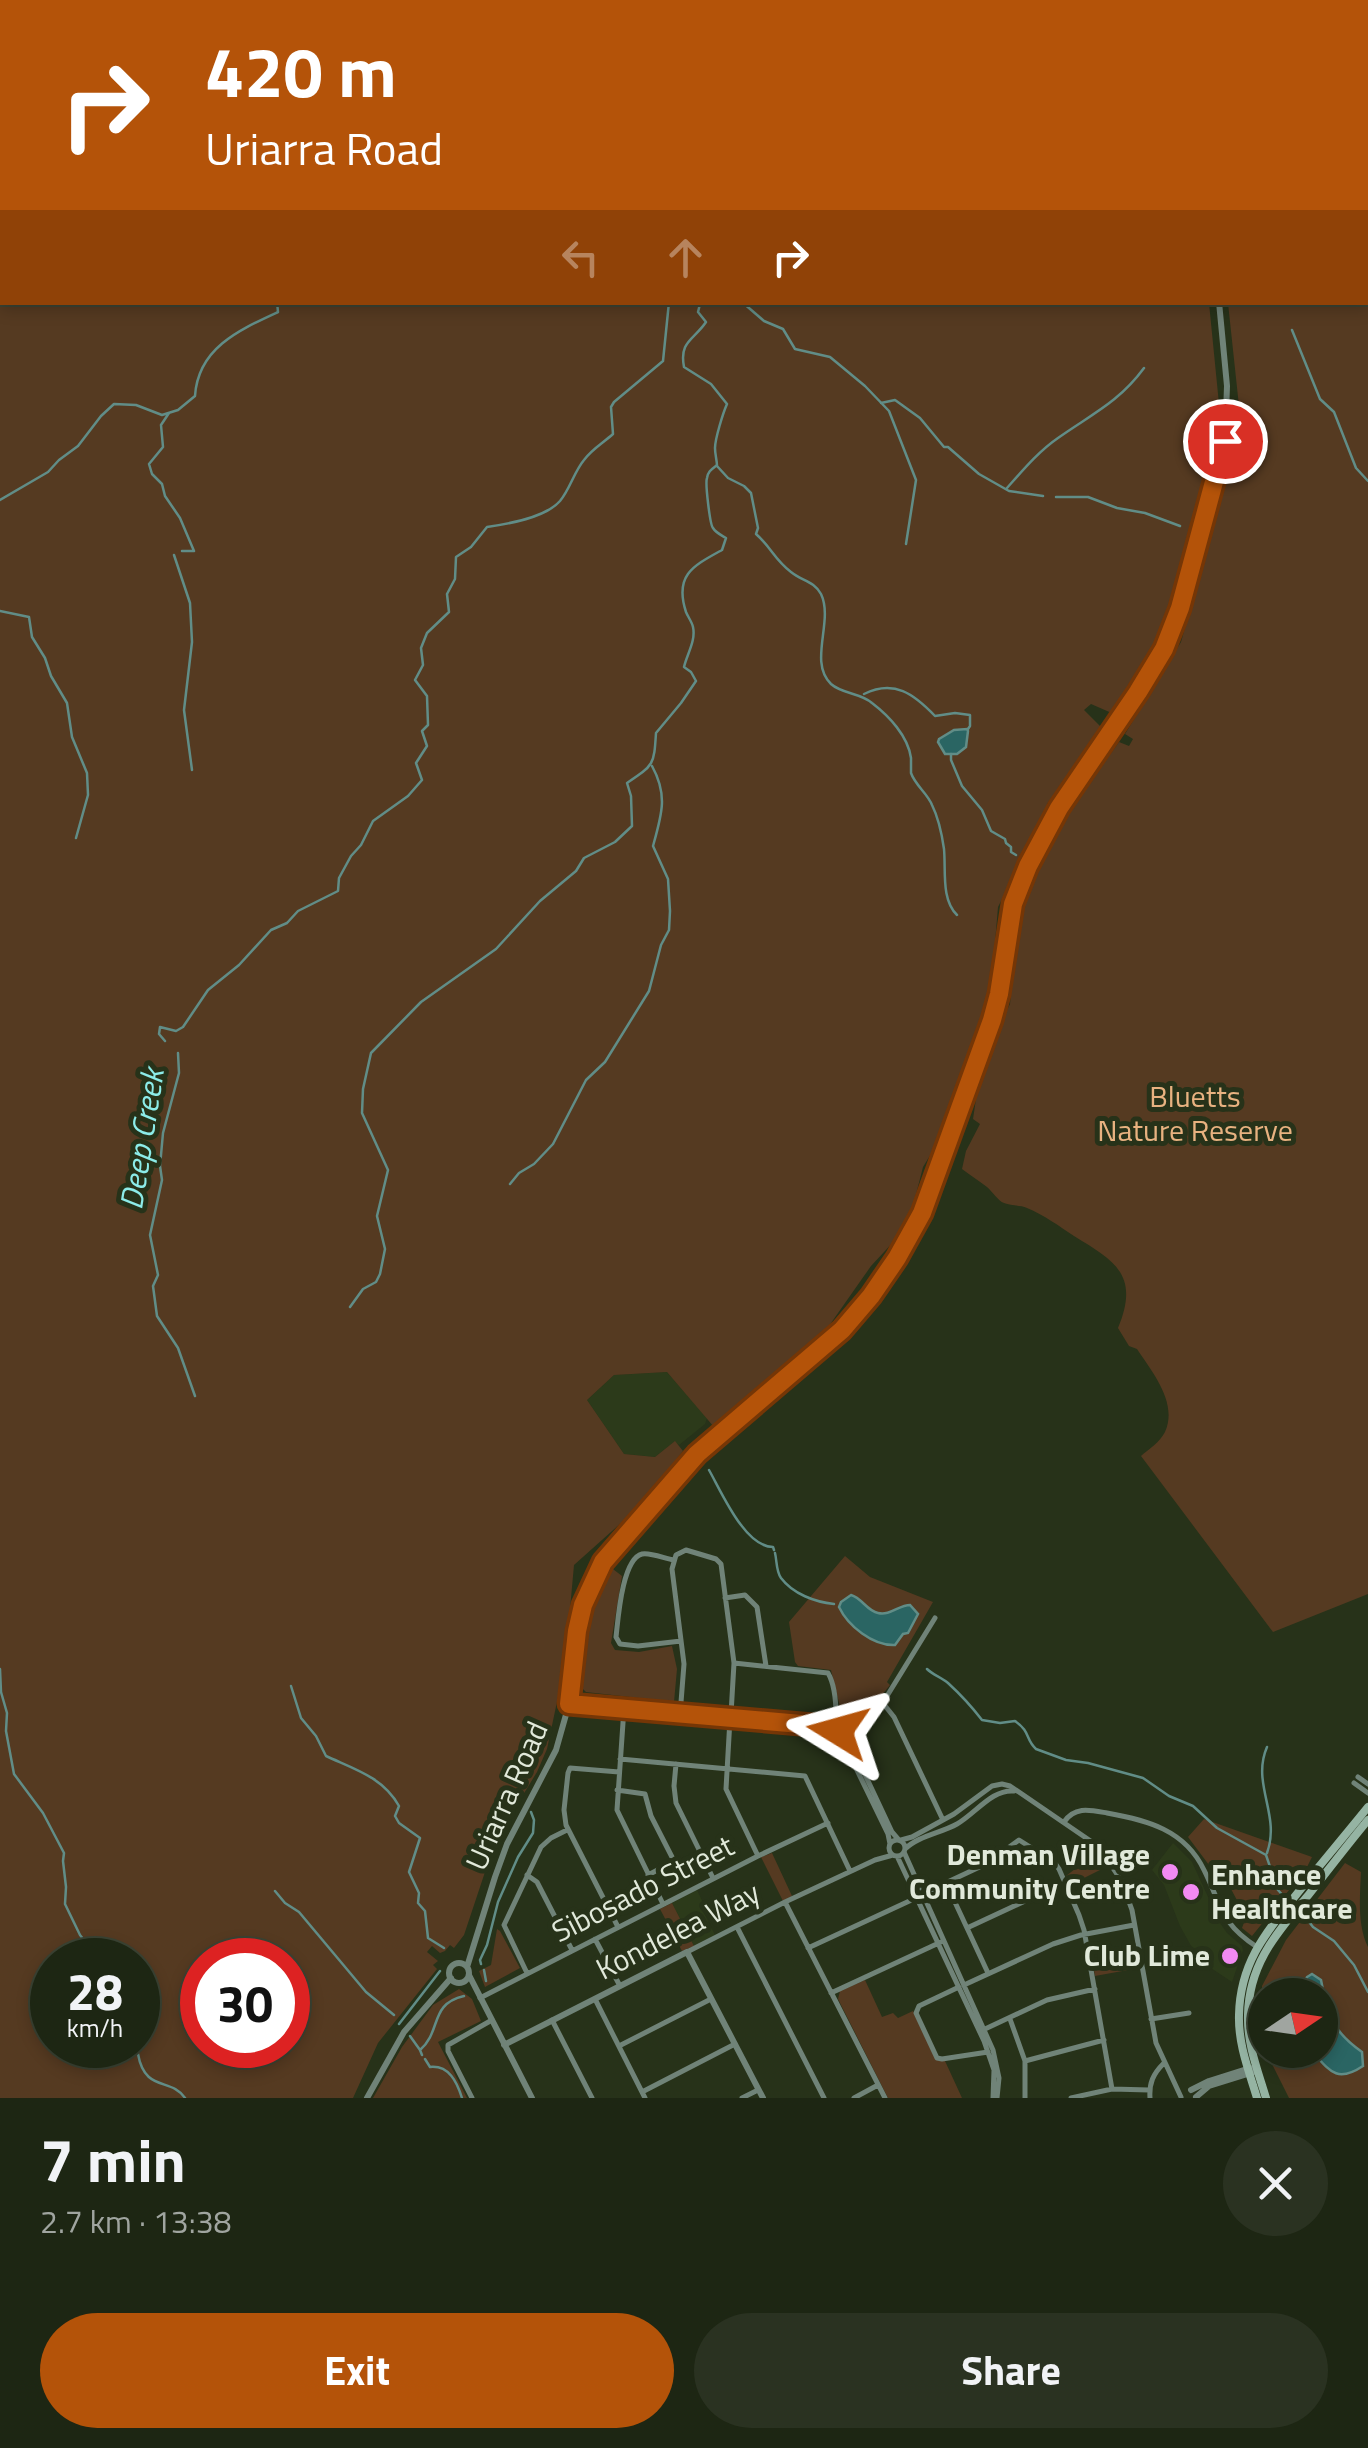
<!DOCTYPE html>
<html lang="en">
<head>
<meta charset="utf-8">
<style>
  :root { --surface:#1d2613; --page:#2a3221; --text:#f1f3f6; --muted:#a0a5a0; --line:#3b4333; --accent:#b45309 }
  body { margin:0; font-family:"Titillium Web",sans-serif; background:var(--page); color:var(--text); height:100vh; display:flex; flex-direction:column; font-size:38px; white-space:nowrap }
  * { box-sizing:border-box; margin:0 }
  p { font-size:32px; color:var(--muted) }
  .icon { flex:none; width:55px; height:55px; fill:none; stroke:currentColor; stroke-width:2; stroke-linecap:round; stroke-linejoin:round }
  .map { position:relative; height:2098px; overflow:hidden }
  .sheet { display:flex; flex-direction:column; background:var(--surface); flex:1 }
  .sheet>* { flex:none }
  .banner { position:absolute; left:0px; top:0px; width:1370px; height:305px; box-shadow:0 5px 15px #0003,0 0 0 2px var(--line); background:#b45309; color:#fff; overflow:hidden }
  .needle { width:65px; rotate:77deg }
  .controls { position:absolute; left:1248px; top:1978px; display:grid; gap:20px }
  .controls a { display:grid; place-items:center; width:90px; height:90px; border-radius:50%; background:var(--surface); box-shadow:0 5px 15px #0003,0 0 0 2px var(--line); font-size:50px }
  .speed { position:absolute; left:30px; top:1938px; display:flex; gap:20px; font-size:50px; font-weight:700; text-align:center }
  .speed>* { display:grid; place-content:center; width:130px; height:130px; border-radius:50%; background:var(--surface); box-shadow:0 5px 15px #0003,0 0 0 2px var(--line); line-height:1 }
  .speed small { font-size:25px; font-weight:400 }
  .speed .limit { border:15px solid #d22; background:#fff; color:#111 }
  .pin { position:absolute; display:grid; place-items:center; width:85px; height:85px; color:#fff; margin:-42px; border:5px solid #fff; border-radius:50%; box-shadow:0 2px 10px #0007 }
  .me { position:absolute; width:110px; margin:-55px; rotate:278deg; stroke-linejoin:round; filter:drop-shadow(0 0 8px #0008) }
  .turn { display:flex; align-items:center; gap:35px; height:210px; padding:0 40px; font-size:45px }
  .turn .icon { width:130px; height:130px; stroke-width:2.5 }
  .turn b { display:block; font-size:70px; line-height:85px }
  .lanes { display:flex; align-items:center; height:95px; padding:0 40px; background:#0003; justify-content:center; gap:50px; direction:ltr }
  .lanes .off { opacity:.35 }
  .round { display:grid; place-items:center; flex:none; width:105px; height:105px; border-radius:52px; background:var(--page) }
  .head { display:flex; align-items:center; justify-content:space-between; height:170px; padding:0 40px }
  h1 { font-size:60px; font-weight:700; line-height:75px }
  .cta { display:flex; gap:20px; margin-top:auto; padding:20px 40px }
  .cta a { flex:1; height:115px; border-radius:60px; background:var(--accent); color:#fff; font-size:40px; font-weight:700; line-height:115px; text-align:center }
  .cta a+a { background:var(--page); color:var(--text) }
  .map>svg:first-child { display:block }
  .built { fill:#2c3a1a }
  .green { fill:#553a21; fill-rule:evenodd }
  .water { fill:#2a6563; stroke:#618d87; stroke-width:2.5 }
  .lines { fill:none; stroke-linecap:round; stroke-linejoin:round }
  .stream { stroke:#618d87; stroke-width:2.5 }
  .minor { stroke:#708378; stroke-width:5 }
  .tertiary { stroke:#708378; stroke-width:6 }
  .secondary { stroke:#95b4a3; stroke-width:8 }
  .route-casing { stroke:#753606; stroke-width:25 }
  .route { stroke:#b45309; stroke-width:18 }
  .poi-dot { fill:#f28af2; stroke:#273219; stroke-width:4 }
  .labels { text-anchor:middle; stroke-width:10; stroke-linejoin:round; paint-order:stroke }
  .park-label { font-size:30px; fill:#e8b280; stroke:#273219 }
  .street-label { font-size:30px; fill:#e1e9da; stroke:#273219 }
  .poi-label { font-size:30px; font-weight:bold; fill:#e1e9da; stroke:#273219; text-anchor:end }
  .water-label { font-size:32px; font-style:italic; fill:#8cece9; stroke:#273219 }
</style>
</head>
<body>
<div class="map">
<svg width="1368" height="2098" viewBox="0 0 1368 2098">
  <rect width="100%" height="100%" fill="#273219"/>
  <path class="built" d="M667,1372L707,1418L705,1424L679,1445L674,1442L655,1457L624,1454L587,1400L614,1375Z
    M1173,1843L1192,1862L1220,1923L1227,1933L1242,1946L1243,1950L1232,1982L1211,1968L1194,1951L1180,1926L1164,1885L1152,1870Z
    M697,1890L707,1911L704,1913L715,1935L694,1946L672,1903Z"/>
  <path class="green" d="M0,0H1154L1155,2H2V302L1209,303L1220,414L1217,439L1165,628L1114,714L1091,704L1084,710L1104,730L1047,804V810L998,907L991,990L963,1068L955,1095L956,1100L942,1136L923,1167L913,1206L897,1238L871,1266L824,1333L714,1427L667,1372L614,1375L587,1400L624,1454L655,1457L675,1441L683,1451L640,1506L574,1565L565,1664L547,1749L537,1772L496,1839L464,1935L454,1948L450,1945L445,1951L440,1953L432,1946L427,1952L438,1961L433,1965L437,1969L378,2043L353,2098H0ZM52,1960H138V2045H52ZM202,1960H288V2045H202Z
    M1181,0H1368V1594L1273,1632L1141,1456C1149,1449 1160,1442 1165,1432C1178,1403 1153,1373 1137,1349L1129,1346L1118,1328C1140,1275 1115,1261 1074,1236C1059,1226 1044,1215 1027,1208C1020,1205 1011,1206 1004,1203C998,1201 992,1191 987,1187C979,1181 970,1175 962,1169L966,1151L980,1124L973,1119L976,1099L999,1026L1010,1004L1015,946L1019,931H1015L1018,909L1066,815L1119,742L1129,746L1133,739L1125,734L1181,642L1241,425L1228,303L1368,302V2H1182Z
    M845,1556L870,1577L933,1602L887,1682L890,1685C879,1700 867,1709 849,1714L840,1707L831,1670L798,1666L795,1662L789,1622Z
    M609,1566L622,1576L611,1643L615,1650L639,1652L672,1646L677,1669L674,1702L586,1692L580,1686L590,1605Z
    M1204,1819L1312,1857L1306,1869L1252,1936L1242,1928L1246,1917L1231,1889L1228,1890L1224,1883L1217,1885L1209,1865L1188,1837Z
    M1098,1851L1108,1866L1070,1885L1066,1876Z
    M772,1853L792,1896L783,1901L761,1857Z
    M1345,1863L1361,1872C1360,1896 1357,1925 1368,1947V2098H1289L1261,2042L1262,1986L1286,1940ZM1265,1995H1320V2050H1265Z
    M672,1903L694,1946L682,1951L660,1909Z
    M497,1929L500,1931L520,1968L485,1987L479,1971L491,1965Z
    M1138,1956L1139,1968L1095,1976L1093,1964Z
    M865,1980L882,2017L893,2013L898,2018L913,2011L935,2058L939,2061H945L962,2098H888L838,1999L840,1991Z
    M459,1989L472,1999L481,2021L438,2042L467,2098H373L402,2047L433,2005Z"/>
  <path class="water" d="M967,729L968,731L966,747L957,754H945L938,742L939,739L954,730Z
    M851,1595C862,1598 867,1611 878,1613C890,1616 899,1605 910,1605L918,1614L908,1633L903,1634L895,1645C873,1646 848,1626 839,1607L841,1602Z
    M1312,1974L1321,1980C1328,2015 1331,2030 1362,2052L1363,2066C1336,2084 1329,2070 1311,2050H1320V1995H1299L1307,1977Z"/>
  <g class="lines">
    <path class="stream" d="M237,0L239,2
      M579,0L580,2
      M232,2L235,0
      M697,302L700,304L698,312L706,322C694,340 679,341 684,367L711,384L727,404C723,413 715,439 715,448C715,455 717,460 717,466L728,478L744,486L751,493L758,528L756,534C771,547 774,559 791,572C802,581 814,581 821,594C834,621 808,662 831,684C842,694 861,693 872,703C889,716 908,736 911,758C911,760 911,771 911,773C915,785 928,794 932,805C938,817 942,835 944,849C946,870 941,900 957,915
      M742,302L764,321L783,329L795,349L830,357L865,386L889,411L916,480L906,544
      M1292,330L1320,399L1334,412L1356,468L1368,481
      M881,403L895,400L920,418L944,447H948L979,474L1009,491L1043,496
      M169,413L161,425L163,447L149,464L152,474L162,484L165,496L180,518L194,551H182
      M1007,488C1023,470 1039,451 1058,438C1092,414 1119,402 1144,368
      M1056,497H1088L1117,508L1145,513L1180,526
      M0,500L48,472L59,460L78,446L101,416L114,404L136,405L162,415L178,410L195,396C198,348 239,330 278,312L277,302
      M174,555L190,603L192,642L184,710L192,770
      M0,611L29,617L32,637L45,658L51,676L67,703L72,737L87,773L88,795L76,838
      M864,694C894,679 914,694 935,716L955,713L970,715V726L968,729
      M951,754V760L962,786L982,810L991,831L1005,839L1006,843L1011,847V852L1016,855
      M165,1041L159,1034L160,1027L176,1031L183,1027L208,990L239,965L271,930L287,923L298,911L338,891L339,878L351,856L361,845L373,821L408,796L422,780L416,763L427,746L422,731L428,725L427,696L415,680L423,665L421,648L427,633L449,612L447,594L455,579L456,557L471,547L487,527C508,524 545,518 560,501C570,489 574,472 584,460C592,449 603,443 613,434L611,407L614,402L663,361L669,302
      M178,1053L179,1073L163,1133L160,1166L162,1180L150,1235L158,1275L153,1286L157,1316L178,1348L195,1396
      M510,1184L519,1173L534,1164L553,1144L586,1080L605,1062L649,991L661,945L669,930L670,911L668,879L653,846C662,814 668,795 652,766
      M350,1307L363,1289L376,1282L380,1274L385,1249L377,1216L388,1170L362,1113L363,1089L371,1053L421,1002L496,949L540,901L576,871L584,858L615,842L632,826L631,796L627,783C654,765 654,765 656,733L681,703L696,681L691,672L684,667C687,654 696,641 693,627C692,622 688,617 686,612C674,575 693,566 722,550L726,538C721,535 716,533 713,528C710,525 705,483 707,478C708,471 712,469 717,465
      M709,1470C722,1493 745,1547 773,1547L774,1550
      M775,1553C777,1561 776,1571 781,1578C793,1594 815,1602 834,1604
      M0,1669L1,1692L7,1713L6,1731L14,1774L43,1813L64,1853L63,1861L66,1887L65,1904L80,1935L95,1954L93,1960
      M927,1669C933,1675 941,1677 948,1683C960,1694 972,1707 982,1720L1000,1723L1015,1721C1031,1732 1025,1739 1036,1749L1066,1760L1088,1763L1143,1778L1169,1796L1193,1806L1217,1828L1266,1855L1278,1890L1286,1899
      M291,1686L301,1718L316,1736L326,1756C354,1769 383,1777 399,1806L395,1816L399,1823L420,1838L409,1872L419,1893L418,1903L425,1911L428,1938L444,1948
      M1267,1853C1281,1815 1251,1784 1267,1747
      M275,1891L285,1903L299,1912L366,1992L394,2015
      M1300,1910L1313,1927L1334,1941L1354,1965L1368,1992
      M481,1964L480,1960L487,1945L498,1902L518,1857L533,1833L534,1820L531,1812
      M484,1970L486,1981
      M399,2024L440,1971
      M410,2036L420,2050
      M128,2045L138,2054C145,2093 171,2077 185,2098
      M422,2055L420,2050C442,2031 429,2004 464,1996
      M425,2059L430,2067C449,2065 457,2082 462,2098"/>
    <path class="minor" d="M674,1560C666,1559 650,1552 642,1554C622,1559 618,1620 616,1637L620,1644L638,1646L681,1641
      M725,1598L745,1595L757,1607L766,1666
      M734,1663L828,1673C835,1685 836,1702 836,1716
      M570,1699L810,1721L833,1719
      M882,1702L894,1717L943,1820
      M569,1703L836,1729
      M624,1708L617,1810L663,1904
      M832 1722a8 8 0 1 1 16 0a8 8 0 1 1-16 0Z
      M680,1715L684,1664L672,1569L676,1555L686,1550L716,1559L721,1564L734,1663L731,1714
      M730,1719L726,1789L758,1856
      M847,1725L878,1705L887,1696L935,1618
      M846,1727V1734L892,1832L898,1839
      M837,1729L888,1834L890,1844
      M620,1759L805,1776L850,1871
      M676,1764L674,1786L676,1803L713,1878
      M1358,1777L1368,1784
      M1354,1783L1368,1793
      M617,1790L645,1794L651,1816L673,1859L671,1863L648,1875
      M1064,1822C1075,1806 1090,1810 1107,1813C1147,1820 1185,1830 1204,1870C1222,1906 1220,1923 1257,1947
      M889 1848a8 8 0 1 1 16 0a8 8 0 1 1-16 0Z
      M901,1840L912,1837L954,1814L992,1786L1002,1784L1010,1786L1092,1842L1105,1856L1121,1880L1132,1910L1156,2043L1181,2097
      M905,1849C918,1836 941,1833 957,1824C976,1813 992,1789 1014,1791
      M904,1852L993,2050L999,2078L997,2098
      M897,1856L984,2041L994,2070L993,2098
      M527,1875L537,1882L572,1950
      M946,1883L988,1973
      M922,1894L986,1864L1019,1840L1054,1862L1059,1869L1079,1915L1084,1930L1112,2089
      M785,1902L885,2098
      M618,1927L566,1825L564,1810L568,1773L570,1768L619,1772
      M737,1927L824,2098
      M967,1928L1066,1882
      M595,1939L620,1986
      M808,1948L918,1897
      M687,1952L785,1902L875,1860L893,1855
      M527,1973L504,1925L541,1847L551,1838L567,1830
      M964,1985L1053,1944L1081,1935L1134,1925
      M959,1987L919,2006L916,2013L937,2058L942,2059L988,2052
      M831,1993L941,1942
      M480,1998L758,1856L828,1823
      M595,1999L645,2098
      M1010,2019L1025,2061V2098
      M1151,2019L1189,2013
      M552,2020L592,2098
      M985,2029L1047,2000L1095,1989
      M619,2046L711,1999
      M1025,2061L1104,2040
      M642,2092L735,2044
      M472,2098L448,2051V2045L492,2020
      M742,2098L758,2090
      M854,2098L878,2085
      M1071,2098L1112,2089L1149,2090
      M1150,2098C1149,2083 1153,2074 1164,2063"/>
    <path class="tertiary" d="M1167,0L1169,2
      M449 1973a10 10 0 1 1 20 0a10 10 0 1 1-20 0Z
      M467,1967L495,1877L507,1844L556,1750L569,1704L577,1631L583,1605L592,1582L617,1545L697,1454L842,1331L871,1295L897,1258L922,1213L993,1020L999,994L1013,903L1029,866L1072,787L1154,668L1164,649L1180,608L1225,441L1227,386L1219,302
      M469,1975L532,2098
      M504,2045L687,1952L763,2098
      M1191,2090L1209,2081L1250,2068
      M1196,2097L1209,2086L1254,2072
      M367,2098L404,2032L451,1978"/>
    <path class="secondary" d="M1257,2098C1249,2071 1238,2044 1239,2015C1240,1958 1271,1927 1304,1885C1325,1859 1347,1833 1368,1807
      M1266,2098C1258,2071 1247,2044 1248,2015C1249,1962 1278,1932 1310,1893C1329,1869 1348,1844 1368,1820"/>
  </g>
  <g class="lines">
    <g class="route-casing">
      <path id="route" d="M838,1731L824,1726L569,1704L577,1631L583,1605L603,1562L697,1454L842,1330L871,1296L897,1258L922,1213L992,1020L999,994L1013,904L1028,866L1059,808L1138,692L1164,649L1180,608L1225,441"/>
    </g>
    <use href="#route" class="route"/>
  </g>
  <g class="poi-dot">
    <circle cx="1170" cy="1872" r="10"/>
    <circle cx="1191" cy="1892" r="10"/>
    <circle cx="1230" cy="1956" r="10"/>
  </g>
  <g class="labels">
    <g class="park-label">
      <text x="1195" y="1107">Bluetts<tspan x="1195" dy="34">Nature Reserve</tspan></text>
    </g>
    <g class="street-label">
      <text transform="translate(507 1796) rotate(-66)" y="10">Uriarra Road</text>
      <text transform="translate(643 1889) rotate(-27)" y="10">Sibosado Street</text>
      <text transform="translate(678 1931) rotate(-27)" y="10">Kondelea Way</text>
    </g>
    <g class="poi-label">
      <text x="1150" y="1865">Denman Village<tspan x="1150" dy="34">Community Centre</tspan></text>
      <text x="1211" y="1885" text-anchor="start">Enhance<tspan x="1211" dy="34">Healthcare</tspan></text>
      <text x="1210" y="1966">Club Lime</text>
    </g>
    <g class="water-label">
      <text transform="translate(142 1139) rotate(-81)" y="11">Deep Creek</text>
    </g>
  </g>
</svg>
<div class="controls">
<a><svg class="needle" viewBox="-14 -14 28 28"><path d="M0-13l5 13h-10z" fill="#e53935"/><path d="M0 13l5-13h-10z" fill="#a0a5a0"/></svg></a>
</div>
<div class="speed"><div>28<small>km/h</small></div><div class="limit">30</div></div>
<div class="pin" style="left:1225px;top:441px;background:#d93025"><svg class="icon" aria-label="arrive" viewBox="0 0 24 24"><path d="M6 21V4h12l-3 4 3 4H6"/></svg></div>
<svg class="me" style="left:838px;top:1731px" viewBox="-20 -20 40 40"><path d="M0-17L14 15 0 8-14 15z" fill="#b45309" stroke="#fff" stroke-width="4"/></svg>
<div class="banner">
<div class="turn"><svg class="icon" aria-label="right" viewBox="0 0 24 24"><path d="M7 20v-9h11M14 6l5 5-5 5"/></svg><div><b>420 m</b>Uriarra Road</div></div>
<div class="lanes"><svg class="icon off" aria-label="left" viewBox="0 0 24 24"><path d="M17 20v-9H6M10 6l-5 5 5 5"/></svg><svg class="icon off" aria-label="ahead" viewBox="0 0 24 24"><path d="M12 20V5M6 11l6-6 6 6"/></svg><svg class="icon" aria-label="right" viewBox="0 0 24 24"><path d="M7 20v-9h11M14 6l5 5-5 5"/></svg></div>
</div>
</div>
<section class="sheet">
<div class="head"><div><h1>7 min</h1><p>2.7 km · 13:38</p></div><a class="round"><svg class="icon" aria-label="close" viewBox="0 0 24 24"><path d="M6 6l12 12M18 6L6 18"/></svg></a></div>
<div class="cta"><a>Exit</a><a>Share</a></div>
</section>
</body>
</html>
